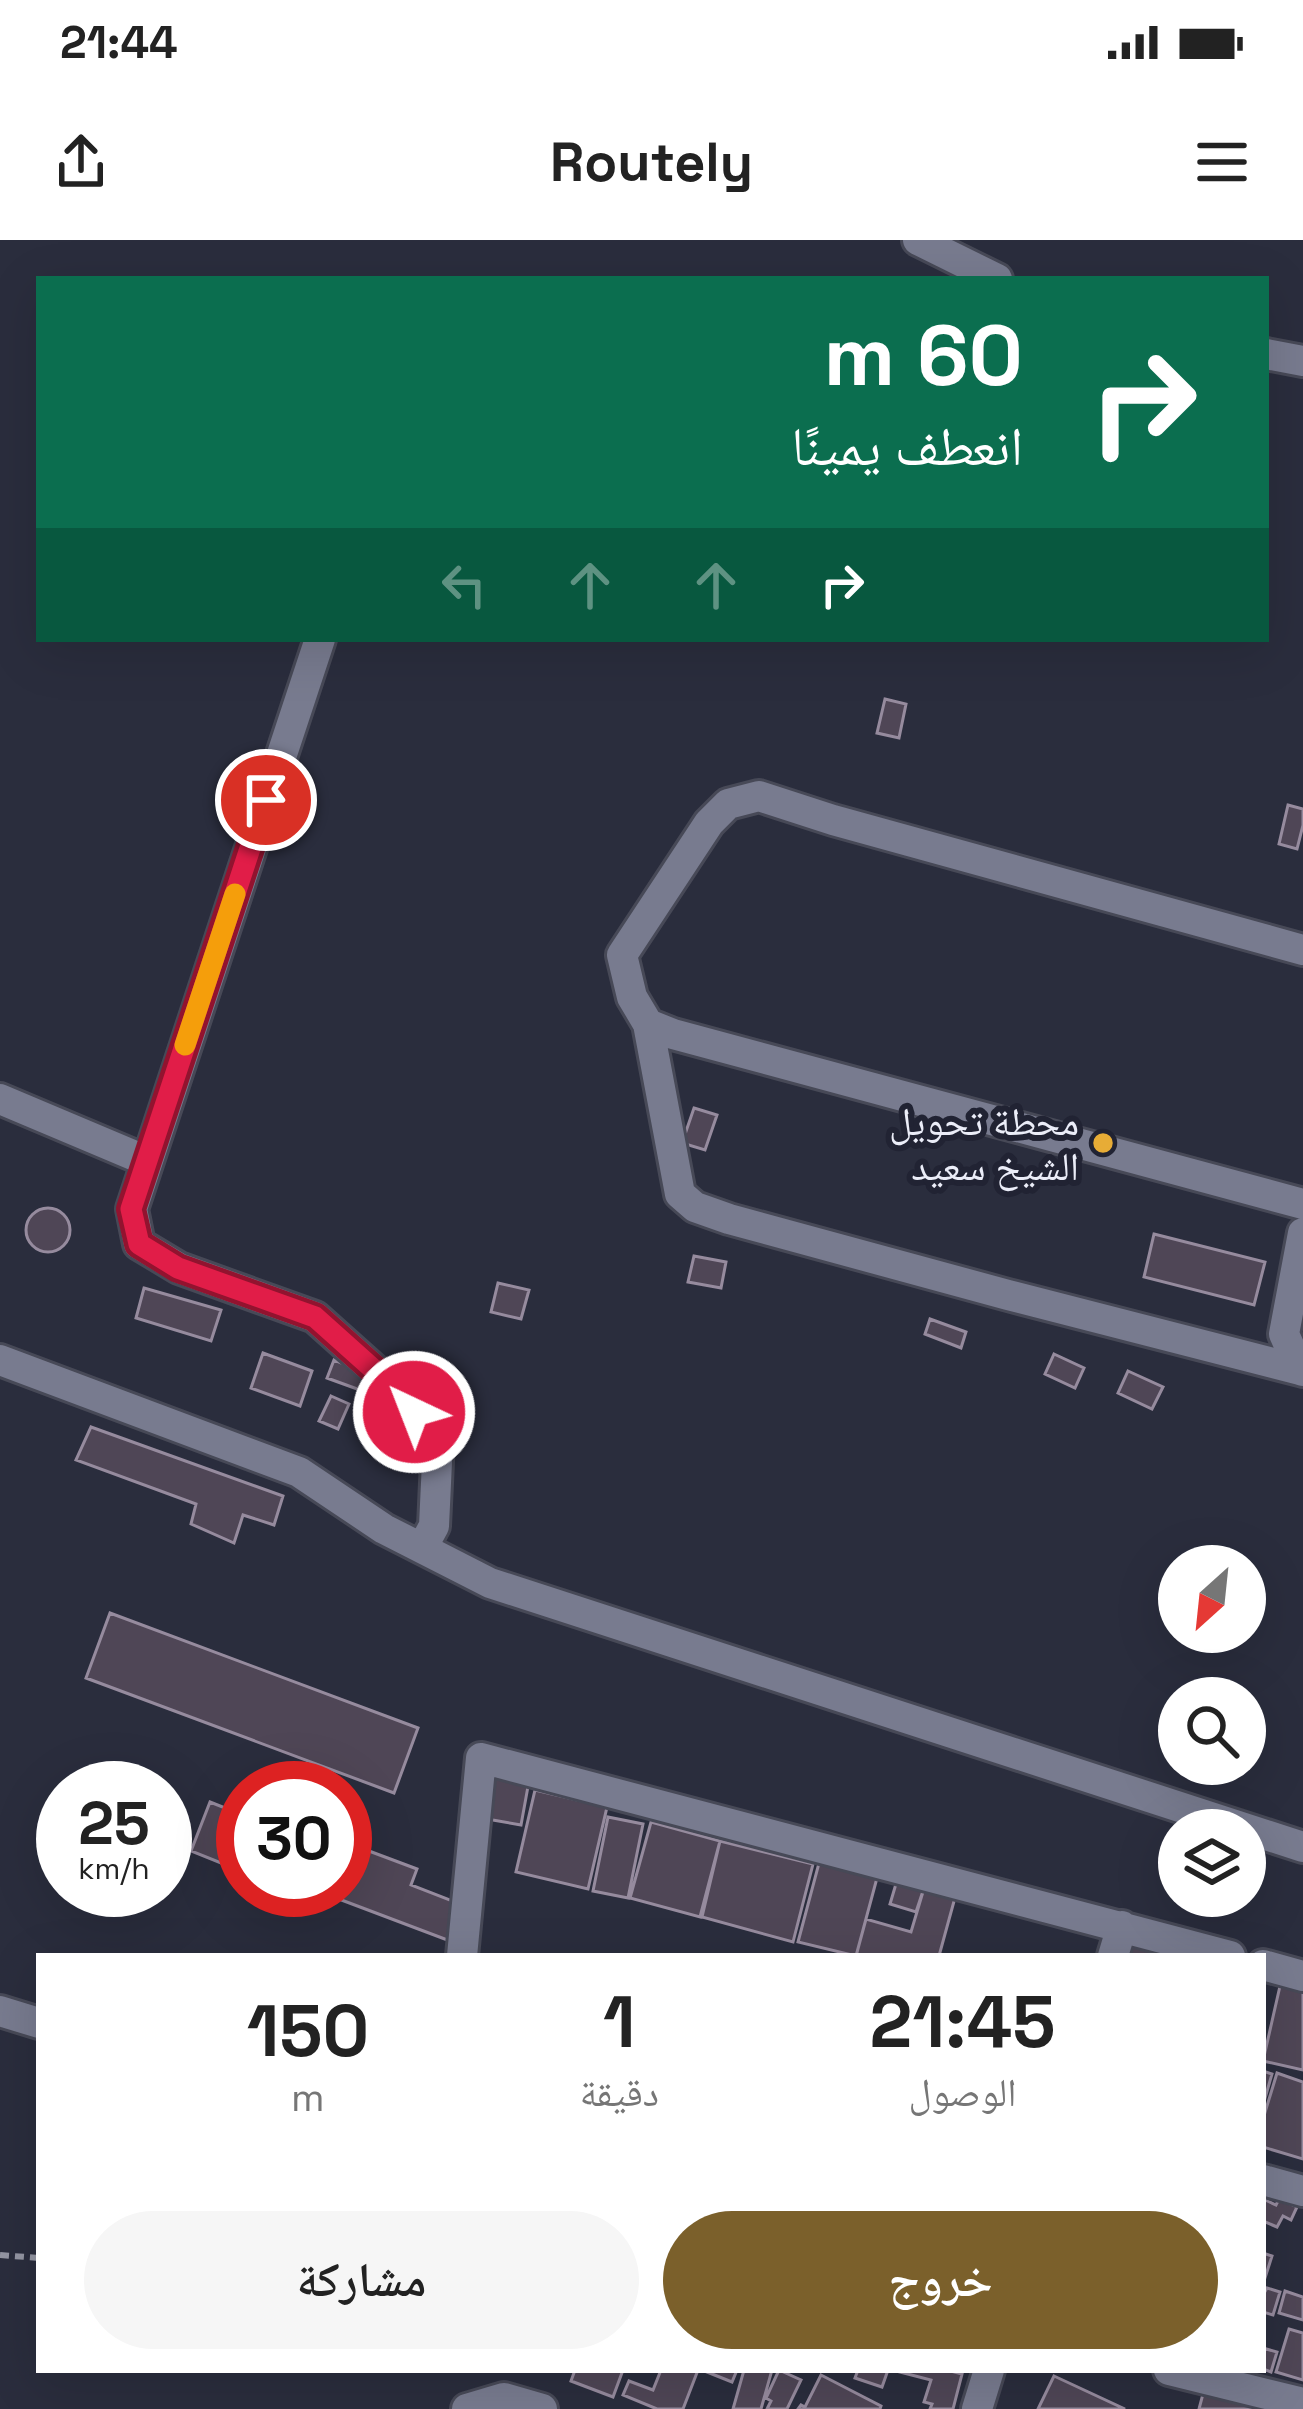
<!DOCTYPE html>
<html lang="ar">
<head>
<meta charset="utf-8">
<style>
  :root { --surface:#fff; --page:#f6f6f6; --text:#222; --muted:#767676; --accent:#7b602b }
  body { margin:0; font-family:"Space Grotesk","Noto Naskh Arabic",sans-serif; background:var(--page); color:var(--text); direction:rtl; height:100vh; display:flex; flex-direction:column; font-size:45px; white-space:nowrap }
  * { box-sizing:border-box; margin:0 }
  p { font-size:39px; color:var(--muted) }
  .icon { flex:none; width:66px; height:66px; fill:none; stroke:currentColor; stroke-width:2; stroke-linecap:round; stroke-linejoin:round }
  .map { position:relative; flex:1; overflow:hidden; direction:ltr }
  .sheet { position:absolute; left:36px; top:1713px; width:1230px; height:420px; display:flex; flex-direction:column; background:var(--surface); border-radius:0px; box-shadow:0 12px 48px #0002; direction:rtl }
  .sheet>* { flex:none }
  .top-card { position:absolute; left:36px; top:36px; width:1233px; height:366px; border-radius:0px; box-shadow:0 12px 48px #0002; direction:rtl; background:#0b6e4f; color:#fff; overflow:hidden }
  .needle { width:78px; rotate:207deg }
  .buttons { position:absolute; left:1158px; top:1305px; display:grid; gap:24px }
  .buttons a { display:grid; place-items:center; width:108px; height:108px; border-radius:50%; background:var(--surface); box-shadow:0 12px 48px #0002; font-size:60px }
  .speed { position:absolute; left:36px; top:1521px; display:flex; gap:24px; font-size:60px; font-weight:700; text-align:center }
  .speed>* { display:grid; place-content:center; width:156px; height:156px; border-radius:50%; background:var(--surface); box-shadow:0 12px 48px #0002; line-height:1 }
  .speed small { font-size:30px; font-weight:400 }
  .speed .limit { border:18px solid #d22; background:#fff; color:#111 }
  .pin { position:absolute; display:grid; place-items:center; width:102px; height:102px; color:#fff; margin:-51px; border:6px solid #fff; border-radius:50%; box-shadow:0 3px 12px #0007 }
  .me { position:absolute; width:132px; margin:-66px; rotate:317deg; stroke-linejoin:round; filter:drop-shadow(0 0 9px #0008) }
  .turn { display:flex; align-items:center; gap:42px; height:252px; padding:0 48px; font-size:54px }
  .turn .icon { width:156px; height:156px; stroke-width:2.5 }
  .turn b { display:block; font-size:84px; line-height:102px }
  .lanes { display:flex; align-items:center; height:114px; padding:0 48px; background:#0003; justify-content:center; gap:60px; direction:ltr }
  .lanes .off { opacity:.35 }
  .eta { display:flex; justify-content:space-evenly; align-items:center; height:204px; text-align:center }
  .eta b { font-size:72px; font-weight:600; line-height:84px }
  .cta { display:flex; gap:24px; margin-top:auto; padding:24px 48px }
  .cta a { flex:1; height:138px; border-radius:72px; background:var(--accent); color:#fff; font-size:48px; font-weight:600; line-height:138px; text-align:center }
  .cta a+a { background:var(--page); color:var(--text) }
  .status { display:flex; justify-content:space-between; align-items:center; height:84px; padding:0 60px; background:var(--surface); direction:ltr }
  .status svg { height:33px; fill:currentColor }
  header { display:flex; justify-content:space-between; align-items:center; height:156px; padding:0 48px; background:var(--surface); font-size:54px; font-weight:600 }
  .map>svg:first-child { display:block }
  .building { fill:#4f4656; stroke:#968b9e; stroke-width:3 }
  .lines { fill:none; stroke-linecap:round; stroke-linejoin:round }
  .minor-casing { stroke:#474957; stroke-width:36 }
  .path { stroke:#9395a2; stroke-width:6; stroke-dasharray:9 6; stroke-linecap:butt }
  .minor { stroke:#787b8f; stroke-width:30 }
  .route-casing { stroke:#92132f; stroke-width:30 }
  .route { stroke:#e11d48; stroke-width:21 }
  .slow { stroke:#f59e0b; stroke-width:21 }
  .poi-dot { fill:#e7ac36; stroke:#212333; stroke-width:4.5 }
  .labels { text-anchor:middle; stroke-width:12; stroke-linejoin:round; paint-order:stroke }
  .poi-label { font-size:39px; fill:#ebedf8; stroke:#212333; text-anchor:end }
</style>
</head>
<body>
<div class="status"><b>21:44</b><svg viewBox="0 0 49 12"><path d="M0 12V9h3v3zM5 12V6h3v6zM10 12V3h3v9zM15 12V0h3v12zM26 1h20v11H26zM47 4h2v5h-2z"/></svg></div>
<header><svg class="icon" aria-label="menu" viewBox="0 0 24 24"><path d="M4 6h16M4 12h16M4 18h16"/></svg>Routely<svg class="icon" aria-label="share" viewBox="0 0 24 24"><path d="M12 15V3M7 8l5-5 5 5M5 13v7h14v-7"/></svg></header>
<div class="map">
<svg width="1303" height="2169" viewBox="0 0 1303 2169">
  <rect width="100%" height="100%" fill="#2a2d3d"/>
  <path class="building" d="M885,459L906,464L899,498L877,493Z
    M1288,565L1303,569V585L1297,609L1279,604Z
    M694,868L717,875L705,910L682,903Z
    M26 990a22 22 0 1 1 44 0a22 22 0 1 1-44 0Z
    M1154,994L1265,1022L1254,1065L1144,1037Z
    M694,1016L726,1022L721,1048L688,1042Z
    M498,1043L529,1050L521,1079L491,1072Z
    M144,1048L221,1070L211,1101L136,1078Z
    M930,1079L966,1092L961,1108L925,1094Z
    M263,1113L312,1131L300,1166L251,1148Z
    M1054,1114L1084,1128L1075,1148L1045,1134Z
    M334,1120L377,1137L371,1154L327,1138Z
    M1128,1131L1163,1147L1152,1169L1118,1153Z
    M331,1156L349,1164L338,1189L319,1181Z
    M91,1187L283,1256L274,1285L243,1275L234,1303L191,1284L196,1264L76,1220Z
    M110,1373L418,1488L394,1553L86,1438Z
    M496,1534L529,1541L521,1585L487,1579Z
    M535,1550L607,1567L588,1649L516,1632Z
    M210,1562L243,1575V1612L236,1629L191,1611Z
    M608,1577L643,1584L628,1658L593,1651Z
    M651,1582L720,1601L700,1677L630,1658Z
    M720,1601L813,1624L793,1702L702,1677Z
    M345,1602L417,1629L411,1645L463,1665L450,1701L315,1650H345Z
    M819,1623L877,1638L856,1716L798,1702Z
    M898,1637L925,1645L916,1672L890,1664Z
    M925,1645L956,1654L939,1716H856L866,1679L911,1692Z
    M1129,1701L1176,1716H1124Z
    M1280,1746L1303,1752V1830L1263,1821Z
    M1263,1831L1272,1834L1263,1865Z
    M1277,1833L1303,1842V1919L1263,1907V1879Z
    M1263,1959L1276,1965L1279,1959L1297,1967L1291,1980L1283,1976L1277,1987L1263,1981Z
    M1263,2013L1272,2016L1264,2041L1263,2040Z
    M1267,2048L1280,2052L1273,2075L1263,2072V2055Z
    M1285,2051L1303,2057V2080L1279,2073Z
    M1289,2089L1303,2093V2140L1276,2132Z
    M1263,2108L1277,2112L1271,2132L1263,2129Z
    M575,2130H623L613,2157L571,2141Z
    M661,2130H698L683,2169H657L623,2155L629,2141L653,2150Z
    M702,2130H737L732,2142Z
    M744,2130H772L761,2169H733Z
    M779,2130L801,2140L787,2169H767L771,2161L766,2158Z
    M858,2130H888L882,2147L855,2138Z
    M947,2130L962,2134L953,2169H930L932,2164L924,2162L931,2140L896,2131Z
    M821,2135L881,2166L880,2169H798L801,2165L805,2167Z
    M1054,2136L1125,2169H1038Z
    M1204,2150L1269,2169H1199Z"/>
  <g class="lines">
    <g class="minor-casing">
      <path id="minor" d="M918,0L997,39
        M1266,114L1303,121
        M320,399L132,969L139,1004L179,1028L315,1077L391,1145L438,1200L434,1286L422,1308
        M1303,710L833,580L759,556L728,564L709,583L622,715L632,757L648,784L673,794L1303,964
        M648,784L680,954L695,967L729,979L1008,1055L1300,1130
        M0,859L147,921
        M1303,993L1284,1094L1300,1130L1303,1131
        M0,1120L299,1232L384,1289L490,1343L1303,1607
        M462,1716L481,1518L1230,1716
        M1113,1716L1122,1686
        M1263,1725L1303,1736
        M0,1771L39,1783
        M1263,1940L1303,1951
        M1169,2130L1303,2163
        M467,2169L504,2158L542,2169
        M977,2169L989,2130"/>
    </g>
    <path class="path" d="M0,2015L39,2018"/>
    <use href="#minor" class="minor"/>
  </g>
  <g class="lines">
    <g class="route-casing">
      <path id="route" d="M266,560L131,969L139,1004L178,1028L315,1077L391,1145L414,1172"/>
    </g>
    <use href="#route" class="route"/>
    <path class="slow" d="M185,805L235,654"/>
  </g>
  <circle class="poi-dot" cx="1103" cy="903" r="12"/>
  <g class="labels">
    <g class="poi-label">
      <text x="1079" y="895">محطة تحويل<tspan x="1079" dy="45">الشيخ سعيد</tspan></text>
    </g>
  </g>
</svg>
<div class="buttons">
<a><svg class="needle" viewBox="-14 -14 28 28"><path d="M0-13l5 13h-10z" fill="#e53935"/><path d="M0 13l5-13h-10z" fill="#767676"/></svg></a>
<a><svg class="icon" aria-label="search" viewBox="0 0 24 24"><circle cx="10" cy="10" r="6"/><path d="M15 15l6 6"/></svg></a>
<a><svg class="icon" aria-label="layers" viewBox="0 0 24 24"><path d="M12 4l9 5-9 5-9-5zM3 14l9 5 9-5"/></svg></a>
</div>
<div class="speed"><div>25<small>km/h</small></div><div class="limit">30</div></div>
<div class="pin" style="left:266px;top:560px;background:#d93025"><svg class="icon" aria-label="arrive" viewBox="0 0 24 24"><path d="M6 21V4h12l-3 4 3 4H6"/></svg></div>
<svg class="me" style="left:414px;top:1172px" viewBox="-20 -20 40 40"><circle r="17" fill="#e11d48" stroke="#fff" stroke-width="3"/><path d="M0-11L8 9 0 5-8 9z" fill="#fff"/></svg>
<div class="top-card">
<div class="turn"><svg class="icon" aria-label="right" viewBox="0 0 24 24"><path d="M7 20v-9h11M14 6l5 5-5 5"/></svg><div><b>60 m</b>انعطف يمينًا</div></div>
<div class="lanes"><svg class="icon off" aria-label="left" viewBox="0 0 24 24"><path d="M17 20v-9H6M10 6l-5 5 5 5"/></svg><svg class="icon off" aria-label="ahead" viewBox="0 0 24 24"><path d="M12 20V5M6 11l6-6 6 6"/></svg><svg class="icon off" aria-label="ahead" viewBox="0 0 24 24"><path d="M12 20V5M6 11l6-6 6 6"/></svg><svg class="icon" aria-label="right" viewBox="0 0 24 24"><path d="M7 20v-9h11M14 6l5 5-5 5"/></svg></div>
</div>
<section class="sheet">
<div class="eta">
<div><b>21:45</b><p>الوصول</p></div>
<div><b>1</b><p>دقيقة</p></div>
<div><b>150</b><p>m</p></div>
</div>
<div class="cta"><a>خروج</a><a>مشاركة</a></div>
</section>
</div>
</body>
</html>
